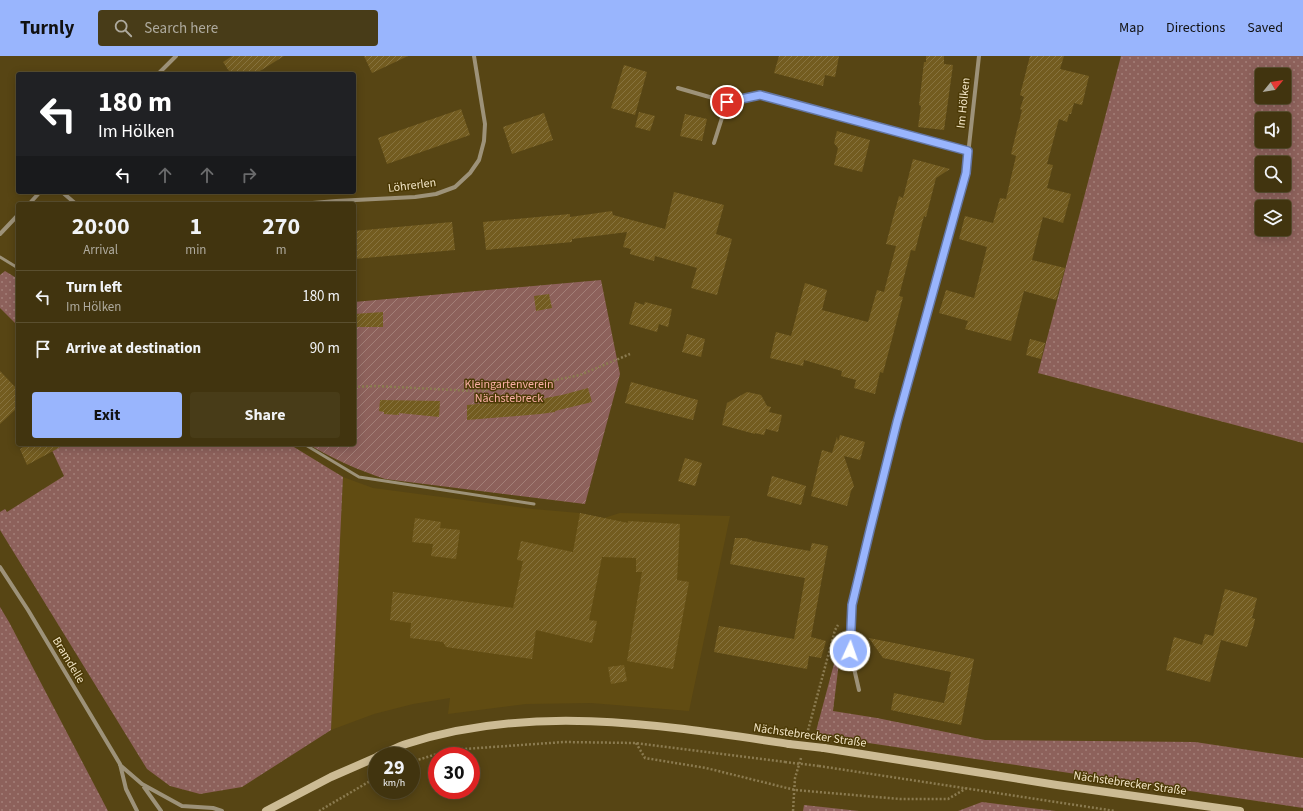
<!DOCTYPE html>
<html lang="en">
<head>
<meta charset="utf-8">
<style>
  :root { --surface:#41340f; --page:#483c18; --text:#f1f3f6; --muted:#aeaa9e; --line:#5a4f2f; --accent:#99b5fd }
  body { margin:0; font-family:"Source Sans 3",sans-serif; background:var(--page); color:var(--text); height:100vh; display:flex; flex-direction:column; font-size:15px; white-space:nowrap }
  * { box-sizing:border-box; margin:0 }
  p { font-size:13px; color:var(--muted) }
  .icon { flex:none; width:22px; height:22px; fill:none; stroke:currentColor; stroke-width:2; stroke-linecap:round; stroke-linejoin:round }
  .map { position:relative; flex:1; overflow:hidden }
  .details { position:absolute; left:16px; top:146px; width:340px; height:244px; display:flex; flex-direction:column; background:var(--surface); border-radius:4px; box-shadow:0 2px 10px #0003,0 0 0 1px var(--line) }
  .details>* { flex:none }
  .hud { position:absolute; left:16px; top:16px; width:340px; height:122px; border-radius:4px; box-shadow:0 2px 10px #0003,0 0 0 1px var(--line); background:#202124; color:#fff; overflow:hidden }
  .needle { width:26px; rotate:60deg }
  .fabs { position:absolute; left:1255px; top:12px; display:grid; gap:8px }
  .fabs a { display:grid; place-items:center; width:36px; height:36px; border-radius:4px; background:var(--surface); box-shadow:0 2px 10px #0003,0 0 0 1px var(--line); font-size:20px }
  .speed { position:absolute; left:368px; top:691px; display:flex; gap:8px; font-size:20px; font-weight:700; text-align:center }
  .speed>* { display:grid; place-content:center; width:52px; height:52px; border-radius:50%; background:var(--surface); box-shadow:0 2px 10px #0003,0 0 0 1px var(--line); line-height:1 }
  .speed small { font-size:10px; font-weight:400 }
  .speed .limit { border:6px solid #d22; background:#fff; color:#111 }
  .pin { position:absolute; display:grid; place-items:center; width:34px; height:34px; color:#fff; margin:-17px; border:2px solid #fff; border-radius:50%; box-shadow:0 1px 4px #0007 }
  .me { position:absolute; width:44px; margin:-22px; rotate:3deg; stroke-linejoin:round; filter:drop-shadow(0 0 3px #0008) }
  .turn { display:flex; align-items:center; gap:14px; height:84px; padding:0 16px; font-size:18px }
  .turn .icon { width:52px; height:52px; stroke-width:2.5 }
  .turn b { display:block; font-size:28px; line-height:34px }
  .lanes { display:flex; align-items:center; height:38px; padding:0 16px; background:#0003; justify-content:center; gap:20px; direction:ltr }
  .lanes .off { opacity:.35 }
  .eta { display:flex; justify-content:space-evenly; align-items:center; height:68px; text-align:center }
  .eta b { font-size:24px; font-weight:700; line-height:28px }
  .cta { display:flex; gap:8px; margin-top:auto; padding:8px 16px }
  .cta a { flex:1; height:46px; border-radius:4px; background:var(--accent); color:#111; font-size:16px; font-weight:700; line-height:46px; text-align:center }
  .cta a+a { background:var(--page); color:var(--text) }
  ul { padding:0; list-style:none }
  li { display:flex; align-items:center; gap:12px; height:52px; padding:0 16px; border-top:1px solid var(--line) }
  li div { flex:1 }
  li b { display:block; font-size:15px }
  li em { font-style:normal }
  header { display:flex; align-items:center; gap:24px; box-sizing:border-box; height:56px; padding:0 20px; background:var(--accent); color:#111 }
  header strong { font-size:19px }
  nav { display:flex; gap:22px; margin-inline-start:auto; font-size:14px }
  .search { width:280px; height:36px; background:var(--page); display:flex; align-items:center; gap:10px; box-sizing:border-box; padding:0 14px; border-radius:4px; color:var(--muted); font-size:15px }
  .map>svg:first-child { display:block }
  .built { fill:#614c12 }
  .grass { fill:url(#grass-dots); fill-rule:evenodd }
  .garden { fill:url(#garden-furrows) }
  .building { fill:url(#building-hatch) }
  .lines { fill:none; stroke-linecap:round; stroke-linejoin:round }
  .path { stroke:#8b7b50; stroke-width:2.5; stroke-dasharray:2 2; stroke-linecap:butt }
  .service { stroke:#9d9279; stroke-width:3 }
  .minor { stroke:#9d9279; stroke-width:4 }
  .secondary { stroke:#ccbb94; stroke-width:8 }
  .path-bridge { stroke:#8b7b50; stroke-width:2.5; stroke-dasharray:2 2; stroke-linecap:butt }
  .secondary-bridge { stroke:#ccbb94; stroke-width:8 }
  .route-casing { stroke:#6376a4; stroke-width:10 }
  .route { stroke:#99b5fd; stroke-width:7 }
  .labels { text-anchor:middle; stroke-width:3; stroke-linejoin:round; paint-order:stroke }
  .street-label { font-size:12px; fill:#f3e6c7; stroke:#4c3a06 }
  .park-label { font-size:12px; fill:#faafa5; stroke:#4c3a06 }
</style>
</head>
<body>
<header>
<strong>Turnly</strong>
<div class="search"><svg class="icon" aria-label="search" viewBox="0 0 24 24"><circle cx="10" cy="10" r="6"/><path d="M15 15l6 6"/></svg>Search here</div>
<nav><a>Map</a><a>Directions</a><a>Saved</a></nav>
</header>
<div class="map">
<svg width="1303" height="755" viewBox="0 0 1303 755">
  <defs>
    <pattern id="grass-dots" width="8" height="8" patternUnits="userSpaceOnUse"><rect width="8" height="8" fill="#8d615b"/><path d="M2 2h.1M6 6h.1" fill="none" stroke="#a37f78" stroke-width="1.8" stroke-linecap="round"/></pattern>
    <pattern id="garden-furrows" width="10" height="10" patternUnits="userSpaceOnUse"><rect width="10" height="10" fill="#8d615b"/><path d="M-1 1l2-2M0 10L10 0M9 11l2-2" fill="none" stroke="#a37f78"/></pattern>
    <pattern id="building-hatch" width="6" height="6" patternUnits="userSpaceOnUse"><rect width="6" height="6" fill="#735c20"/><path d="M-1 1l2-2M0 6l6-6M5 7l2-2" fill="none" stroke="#87733f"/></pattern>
  </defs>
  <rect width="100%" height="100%" fill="#574514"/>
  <path class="built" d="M343,421L373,432L533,453L579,457L604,462L620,457L730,460L689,655L591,647L526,648L448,658L450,642L413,648L374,658L331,674Z"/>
  <path class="grass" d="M1121,0H1303V387L1038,317ZM1262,19H1284V41H1262ZM1262,63H1284V85H1262ZM1262,107H1284V129H1262ZM1262,151H1284V173H1262Z
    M5,215L18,223V270L0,252V219Z
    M49,388H289L343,421L331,674L242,731L200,738L170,730L147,713L0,474V456L5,453L7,456L64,420Z
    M0,551L9,566L108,755H0Z
    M839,589L841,590L833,655L877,662L985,684L1195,686L1303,702V752L815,679Z
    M982,746L1056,755H958Z
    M804,749L859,755H803Z"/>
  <path class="garden" d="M601,224L620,318L585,448L385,423C358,414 333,403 308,388H354V246Z"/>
  <path class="building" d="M232,0H284L255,18H231L223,6Z
    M364,0H408L372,17Z
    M779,0H839L835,21L825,19L823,30L774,17Z
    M926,0H944V8L953,9L944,74L918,71L921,50L919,49L924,6H926Z
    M1030,0H1064L1060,13L1089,20L1082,49L1074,47L1071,58H1069L1067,66L1059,63L1047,108L1053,109L1047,132L1071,138L1063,167L1043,161L1032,204L1065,212L1056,244L1024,235L1011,285L965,273L968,265L939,257L946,234L974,242L987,191L959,183L965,160L993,167L1000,142L1006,143L1016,100L1011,98L1022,54L1020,53L1024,41L1020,39Z
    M624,9L647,16L635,59L611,52Z
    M461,53L470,79L387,108L378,82Z
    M639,56L655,60L650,75L635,71Z
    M544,57L553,84L512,98L503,71Z
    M685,58L707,63L702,85L680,80Z
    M837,75L870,84L862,116L834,109L838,92L834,87Z
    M913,103L950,113L936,122L926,161L924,160L915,195L911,194L899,240L903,241L883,317L880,316L875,338L854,332L856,324L841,320L842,315L804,304L803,310L770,302L776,276L791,280L805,227L827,234L822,254L868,266L877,234L884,236L896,190L886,188L899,140L903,142Z
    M674,136L724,149L716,178L732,183L717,239L691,232L697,212L655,200L654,205L630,198L631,193L623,191L627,176L572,183V186L486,194L483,166L570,158V161L612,155L613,159L665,173Z
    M452,166L455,194L354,203V175Z
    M549,238L552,252L536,255L534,240Z
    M635,246L644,249L645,246L672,253L668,271L659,268L657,276L629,268Z
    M383,256V271H354V258Z
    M687,278L705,283L701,301L682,296Z
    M1030,283L1045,287L1041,303L1026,299Z
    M0,315L18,334V351L0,368Z
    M631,326L698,344L693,364L625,347Z
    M588,332L592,346L555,355V356L540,358L467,364V349L519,344V347L562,339Z
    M747,336L761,339L767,350L771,351L769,356L782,359L778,376L766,373L764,379L755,377V378L722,369L727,347Z
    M380,344L440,345L439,361L399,357V359L384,358V356L379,355Z
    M840,379L865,386L860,404L844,400L854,430L851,435L847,450L811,440L822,394L832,397L837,381L838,386Z
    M29,388H66L27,409L20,393Z
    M685,402L702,407L695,430L678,425Z
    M772,420L806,430L801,449L767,440Z
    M580,457L628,467V465L680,468L677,524L689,526L673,613L627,605L642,516H636V502L602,501L589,564L597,565L592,587L536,574L532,603L446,591L443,586L410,582L411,567L390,564L393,536L513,552L523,505L517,504L521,485L573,496Z
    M415,462L441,466L440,472L460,474L456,503L431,500L433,488L412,486Z
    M735,482H746L753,485L810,495L812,487L828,490L811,581L826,585L821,602L809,600L807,613L714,596L719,570L794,583L805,522L730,508Z
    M1225,533L1257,542L1252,562L1255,563L1254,568L1247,591L1221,584L1210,626L1166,614L1174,581L1202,589L1205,578L1213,580Z
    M869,582L974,603L961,669L891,654L894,637L944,647L951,616L883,602Z
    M624,609L627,625L611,628L608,611Z"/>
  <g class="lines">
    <path class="path" d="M354,331L375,330L475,335L521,331L580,319L630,298
      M807,678L835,574L838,569
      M636,687L645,702L706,712L795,734L900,743H948L967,732
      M411,706L450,694L564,686L635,687L785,706
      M819,710L1115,755
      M319,755L377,721
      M793,755L795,722L801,702"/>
    <path class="service" d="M0,201L18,212
      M304,388L359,421L534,448"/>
    <path class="minor" d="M158,18L176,0
      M678,32L727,46L760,39L968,95
      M714,87L727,46
      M62,136L76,148
      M29,148L40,136
      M301,148L336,145L415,141L436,138L455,131L470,117L479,104L484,85L485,68L474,0
      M0,178L18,159
      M0,511L28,554L120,708L126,733L137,755
      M859,634L850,595L852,549L897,366L966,117L979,0
      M120,709L142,728L182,750L213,752L222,755
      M144,731L161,755"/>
    <path class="secondary" d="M824,692L1057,729L1240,755
      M378,700C388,696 397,691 406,688C531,647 663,669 789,688
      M266,755L331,721L377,701"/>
    <path class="path-bridge" d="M785,706L819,710"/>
    <path class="secondary-bridge" d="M789,688L824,692"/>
  </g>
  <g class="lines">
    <g class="route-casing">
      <path id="route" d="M727,46L760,39L968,95L966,117L897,366L870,474L852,549L850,595"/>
    </g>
    <use href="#route" class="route"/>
  </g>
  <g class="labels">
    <g class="street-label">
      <text transform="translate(963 47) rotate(-84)" y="4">Im Hölken</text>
      <text transform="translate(412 129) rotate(-7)" y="4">Löhrerlen</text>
      <text transform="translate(69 604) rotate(59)" y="4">Bramdelle</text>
      <text transform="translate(810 679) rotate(8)" y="4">Nächstebrecker Straße</text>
      <text transform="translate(1130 727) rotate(8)" y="4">Nächstebrecker Straße</text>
    </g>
    <g class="park-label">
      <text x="509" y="332">Kleingartenverein<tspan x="509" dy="14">Nächstebreck</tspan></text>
    </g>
  </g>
</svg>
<div class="fabs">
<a><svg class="needle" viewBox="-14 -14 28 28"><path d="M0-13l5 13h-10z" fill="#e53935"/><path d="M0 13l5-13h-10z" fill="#aeaa9e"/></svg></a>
<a><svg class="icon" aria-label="sound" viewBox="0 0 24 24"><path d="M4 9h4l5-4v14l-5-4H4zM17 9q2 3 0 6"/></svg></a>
<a><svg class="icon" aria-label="search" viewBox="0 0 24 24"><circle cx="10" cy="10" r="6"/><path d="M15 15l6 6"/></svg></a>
<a><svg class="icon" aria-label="layers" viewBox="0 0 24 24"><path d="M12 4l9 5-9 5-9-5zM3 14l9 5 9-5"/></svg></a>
</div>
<div class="speed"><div>29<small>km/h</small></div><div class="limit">30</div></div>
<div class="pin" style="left:727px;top:46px;background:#d93025"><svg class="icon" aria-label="arrive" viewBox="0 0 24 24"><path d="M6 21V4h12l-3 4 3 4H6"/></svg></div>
<svg class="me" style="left:850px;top:595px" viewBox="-20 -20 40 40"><circle r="17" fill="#99b5fd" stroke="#fff" stroke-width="3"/><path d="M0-11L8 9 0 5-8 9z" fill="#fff"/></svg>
<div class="hud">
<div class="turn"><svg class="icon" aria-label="left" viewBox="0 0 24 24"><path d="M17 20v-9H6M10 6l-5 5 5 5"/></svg><div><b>180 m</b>Im Hölken</div></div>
<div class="lanes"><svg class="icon" aria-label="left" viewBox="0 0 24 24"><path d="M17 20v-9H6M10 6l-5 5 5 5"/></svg><svg class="icon off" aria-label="ahead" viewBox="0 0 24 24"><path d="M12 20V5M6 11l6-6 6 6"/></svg><svg class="icon off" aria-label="ahead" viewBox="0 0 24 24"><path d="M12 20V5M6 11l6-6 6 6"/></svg><svg class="icon off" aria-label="right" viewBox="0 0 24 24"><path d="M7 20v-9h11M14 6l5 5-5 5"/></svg></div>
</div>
<section class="details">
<div class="eta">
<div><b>20:00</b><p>Arrival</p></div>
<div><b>1</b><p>min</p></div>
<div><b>270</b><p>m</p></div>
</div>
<ul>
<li><svg class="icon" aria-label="left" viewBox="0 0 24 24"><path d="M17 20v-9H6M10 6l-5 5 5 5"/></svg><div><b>Turn left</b><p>Im Hölken</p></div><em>180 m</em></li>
<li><svg class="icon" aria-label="arrive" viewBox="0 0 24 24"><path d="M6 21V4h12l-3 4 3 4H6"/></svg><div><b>Arrive at destination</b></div><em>90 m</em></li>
</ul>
<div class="cta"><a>Exit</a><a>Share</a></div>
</section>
</div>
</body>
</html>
